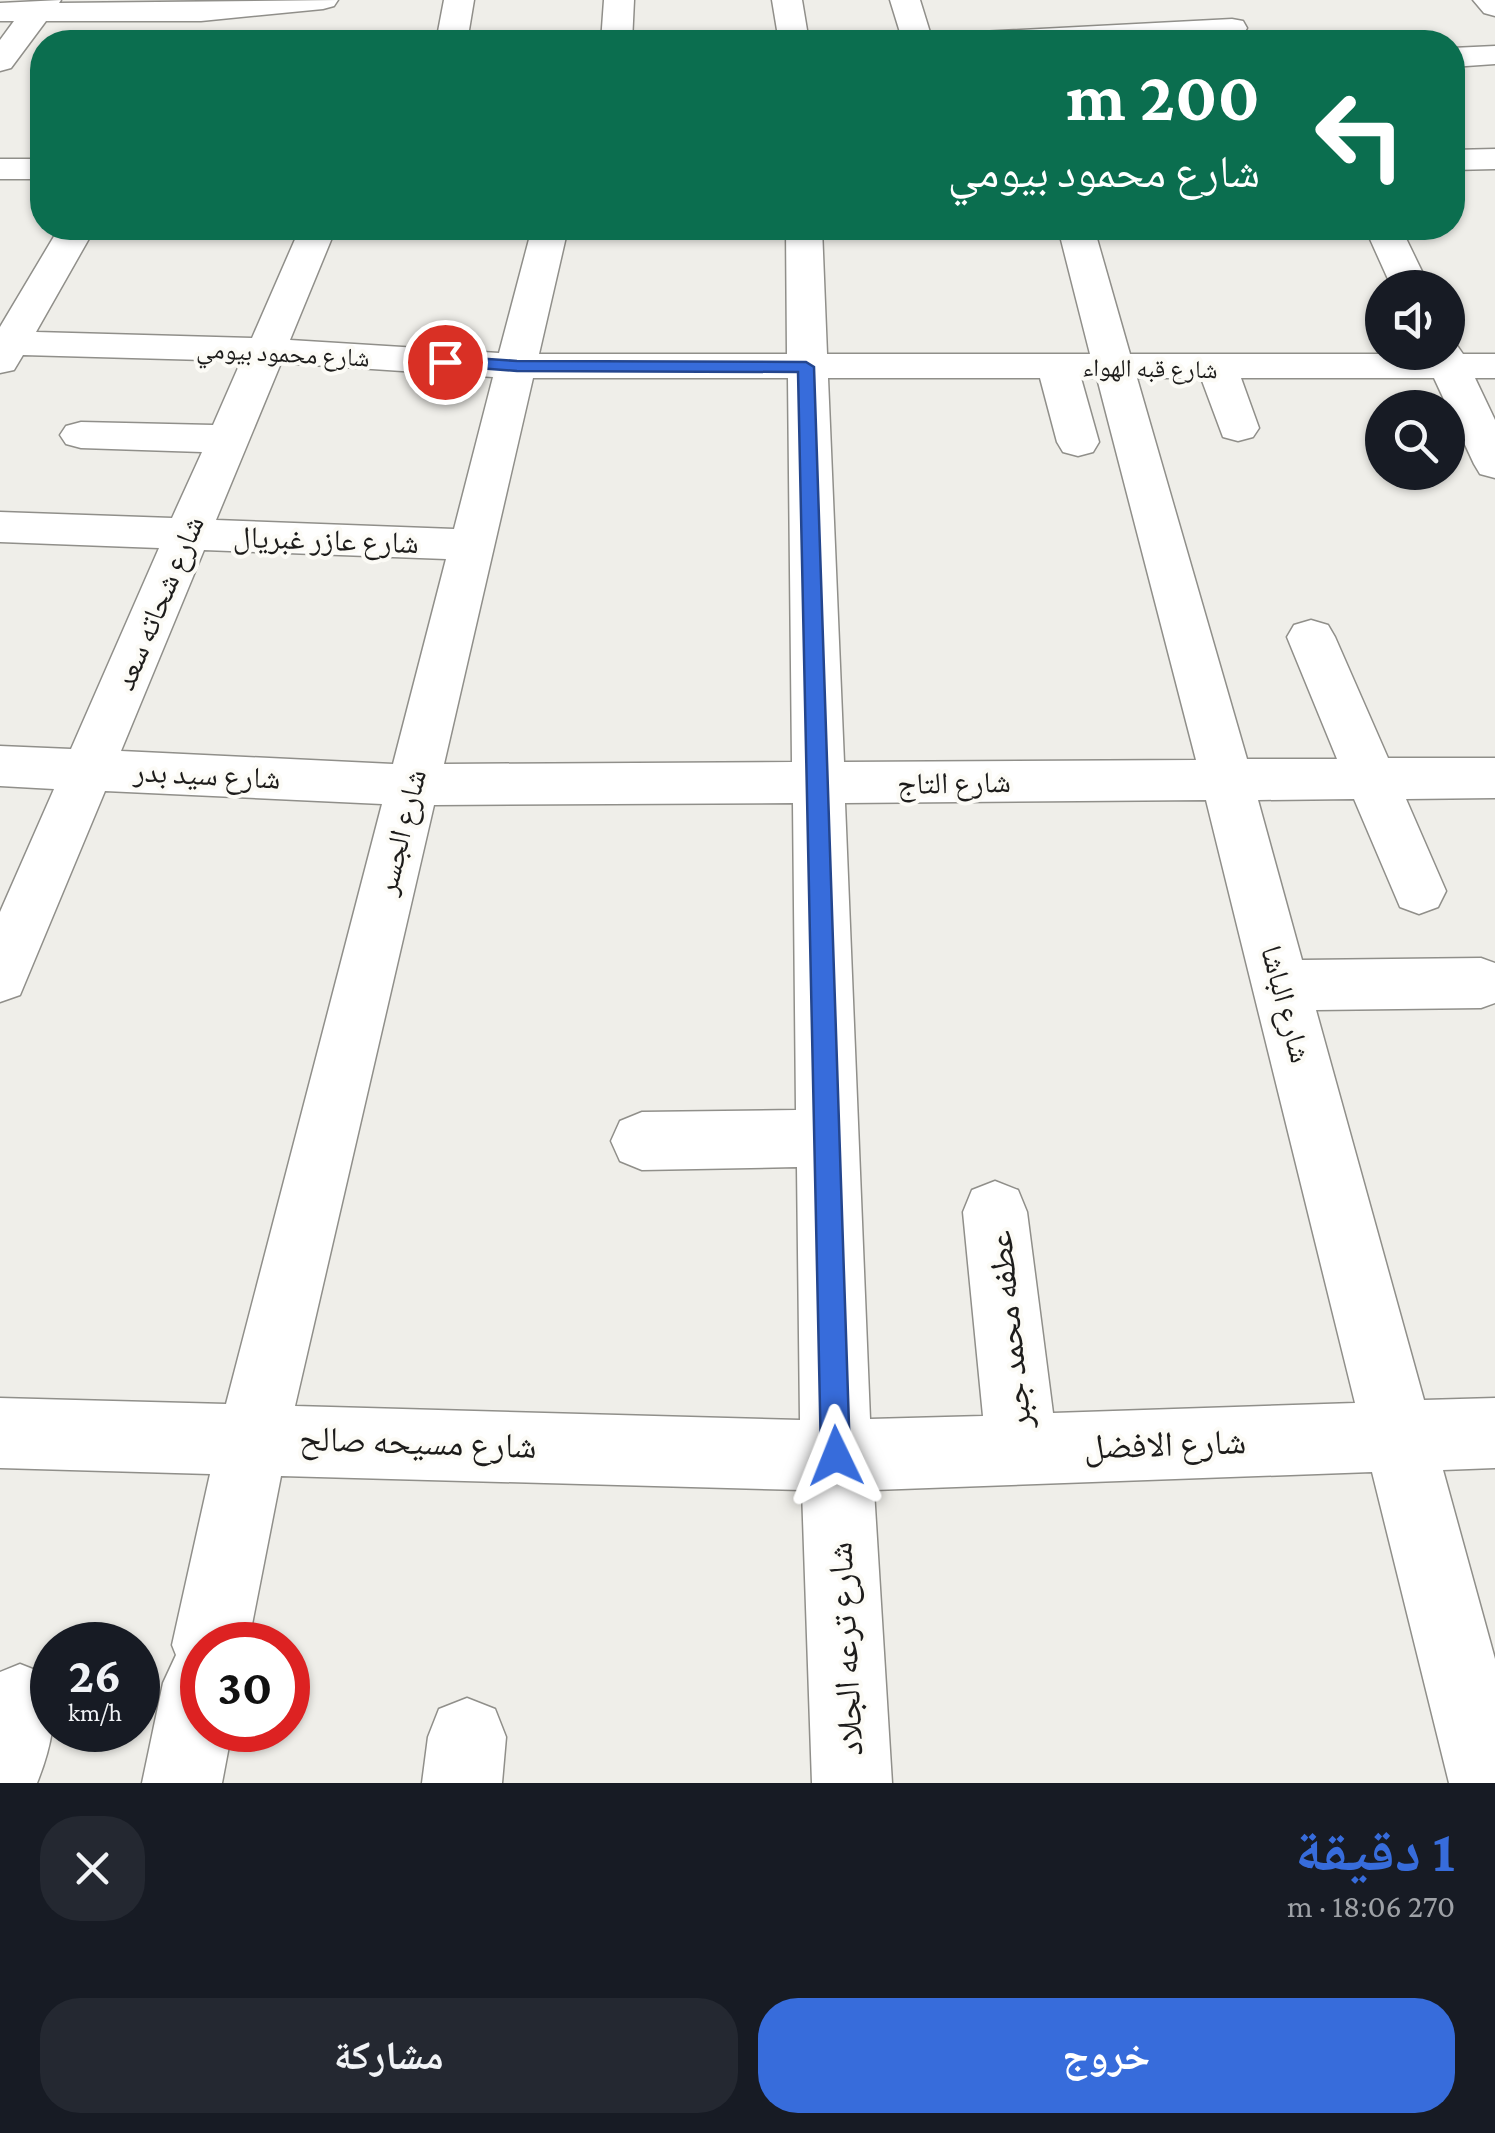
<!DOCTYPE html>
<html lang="ar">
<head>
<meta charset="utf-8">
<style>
  :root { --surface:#171b24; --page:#242831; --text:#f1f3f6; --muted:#9ea1a6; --accent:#376cdb }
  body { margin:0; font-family:"Crimson Pro","Noto Naskh Arabic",serif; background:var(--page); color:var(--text); direction:rtl; height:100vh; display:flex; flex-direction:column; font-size:38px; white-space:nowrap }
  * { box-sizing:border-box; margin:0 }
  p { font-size:32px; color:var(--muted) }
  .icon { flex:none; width:55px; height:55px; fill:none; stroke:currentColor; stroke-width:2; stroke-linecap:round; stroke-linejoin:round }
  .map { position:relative; height:1783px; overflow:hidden; direction:ltr }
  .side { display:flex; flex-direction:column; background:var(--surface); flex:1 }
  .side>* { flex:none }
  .hud { position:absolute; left:30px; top:30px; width:1435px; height:210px; border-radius:40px; box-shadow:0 2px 8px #0004; direction:rtl; background:#0b6e4f; color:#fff; overflow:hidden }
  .fabs { position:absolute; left:1365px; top:270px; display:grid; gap:20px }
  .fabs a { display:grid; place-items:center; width:100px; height:100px; border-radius:50%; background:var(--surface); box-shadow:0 2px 8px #0004; font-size:50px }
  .speed { position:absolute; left:30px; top:1622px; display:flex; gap:20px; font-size:50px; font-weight:700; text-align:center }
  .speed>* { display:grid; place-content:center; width:130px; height:130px; border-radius:50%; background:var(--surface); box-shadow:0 2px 8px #0004; line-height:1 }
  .speed small { font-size:25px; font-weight:400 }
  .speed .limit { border:15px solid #d22; background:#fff; color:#111 }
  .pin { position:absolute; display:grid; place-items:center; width:85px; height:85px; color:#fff; margin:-42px; border:5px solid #fff; border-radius:50%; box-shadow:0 2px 10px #0007 }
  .me { position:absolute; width:110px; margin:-55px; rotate:358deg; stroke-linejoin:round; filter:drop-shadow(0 0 8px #0008) }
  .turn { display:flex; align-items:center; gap:35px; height:210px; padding:0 40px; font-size:45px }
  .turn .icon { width:130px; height:130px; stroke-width:2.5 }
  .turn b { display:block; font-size:70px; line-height:85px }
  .round { display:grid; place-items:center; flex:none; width:105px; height:105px; border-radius:40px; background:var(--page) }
  .summary { display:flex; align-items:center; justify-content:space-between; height:170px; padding:0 40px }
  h1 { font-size:60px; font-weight:700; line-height:75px; color:var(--accent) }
  .action { display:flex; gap:20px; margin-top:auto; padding:20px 40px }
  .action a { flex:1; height:115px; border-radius:40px; background:var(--accent); color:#fff; font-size:40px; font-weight:700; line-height:115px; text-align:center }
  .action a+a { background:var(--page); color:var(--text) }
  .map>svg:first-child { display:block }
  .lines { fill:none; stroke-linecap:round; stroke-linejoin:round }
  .minor-casing { stroke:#908f8a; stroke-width:3 }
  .major-casing { stroke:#908f8a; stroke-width:3 }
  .minor { fill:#fff; fill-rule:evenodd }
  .major { fill:#fff; fill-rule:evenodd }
  .route { fill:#376cdb; stroke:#24468e; stroke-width:2.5 }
  .labels { text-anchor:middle; stroke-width:8; stroke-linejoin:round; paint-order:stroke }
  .far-street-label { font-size:25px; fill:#1d1c1b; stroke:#fcfbf6 }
  .street-label { font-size:30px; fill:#1d1c1b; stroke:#fcfbf6 }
  .near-street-label { font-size:35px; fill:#1d1c1b; stroke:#fcfbf6 }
</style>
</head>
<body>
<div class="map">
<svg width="1495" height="1783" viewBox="0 0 1495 1783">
  <rect width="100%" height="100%" fill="#efeee9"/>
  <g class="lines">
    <g class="minor-casing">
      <path id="minor" d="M61,0L59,3L338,0L334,6L323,9L201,21H46L11,68L0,71V40L14,21H0V3Z
        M444,0H474L467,42H436Z
        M604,0H634L632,42H601Z
        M772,0H802L809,42H779Z
        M890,0H920L933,42H903Z
        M1473,0H1495V16L1484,13Z
        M1232,19L1243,21L1247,28L1243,35L1131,42H946L951,35L962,33Z
        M1495,46V64L1452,67V48Z
        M59,228H95L36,332L252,338L300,228H336L290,340L499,353L532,228H568L539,354H787L786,228H822L827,354H1090L1058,228H1094L1130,354H1423L1448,352V341L1456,344L1463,354H1495V378H1475L1495,420V478L1480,474L1474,464L1434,378H1241L1259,428L1253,437L1238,441L1223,437L1201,378H1137L1247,759H1337L1287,637L1294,625L1311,620L1328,625L1335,637L1388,758H1495V798L1406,799L1446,891L1438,907L1419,914L1400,907L1354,799L1258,800L1302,960L1481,958L1495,963V1003L1481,1008L1316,1010L1424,1400L1495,1398V1468L1443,1470L1495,1659V1783H1449L1372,1472L874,1490L892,1783H812L802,1490L281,1476L248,1645H202V1730H232L222,1783H142L163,1683L176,1655L172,1645L210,1474L0,1468V1398L226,1404L382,804L105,791L20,995L0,1002V912L54,789L0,786V746L71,749L159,548L0,542V512L172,518L202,452L81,448L66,444L60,435L66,426L81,422L213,425L241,361L23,355L14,370L0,373V327ZM281,363L493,377L454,529L216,520ZM533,378H788L792,762L444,764ZM828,378H1040L1057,442L1063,452L1078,456L1093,452L1099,442L1081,378H1097L1196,760L844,762ZM204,550L446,559L393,764L121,751ZM1206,800L1355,1403L1053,1413L1027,1212L1018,1190L995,1181L972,1190L963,1212L983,1416L870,1419L845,803ZM793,803L796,1110L642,1112L620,1121L611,1141L620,1161L642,1170L797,1167L800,1420L295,1406L434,805Z
        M1365,228H1401L1430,288H1392Z
        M20,1664L48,1675C61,1708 50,1751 37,1783H0V1672Z
        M467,1698L495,1709L506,1737L502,1783H422L428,1737L439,1709Z"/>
    </g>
    <g class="major-casing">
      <path id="major" d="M1495,149V169L1452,170V150Z
        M0,159H42V179H0Z"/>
    </g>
    <use href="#minor" class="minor"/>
    <use href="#major" class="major"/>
  </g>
  <path class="route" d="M445,356L517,361L806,362L814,367L850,1456L846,1466L836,1470L825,1466L821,1456L798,372L517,371L439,365V358Z"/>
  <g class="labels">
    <g class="far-street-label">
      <text transform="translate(283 353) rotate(3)" y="9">شارع محمود بيومي</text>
      <text transform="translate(1150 368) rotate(1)" y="9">شارع قبه الهواء</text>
    </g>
    <g class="street-label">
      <text transform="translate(326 540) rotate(2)" y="10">شارع عازر غبريال</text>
      <text transform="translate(159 603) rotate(-67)" y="10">شارع شحاته سعد</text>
      <text transform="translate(207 775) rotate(3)" y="10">شارع سيد بدر</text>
      <text transform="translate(954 783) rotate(-1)" y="10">شارع التاج</text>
      <text transform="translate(401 832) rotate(-76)" y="10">شارع الجسر</text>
      <text transform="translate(1286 1004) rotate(75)" y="10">شارع الباشا</text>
    </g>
    <g class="near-street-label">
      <text transform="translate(1009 1330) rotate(-96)" y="12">عطفه محمد جبر</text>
      <text transform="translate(418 1442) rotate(2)" y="12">شارع مسيحه صالح</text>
      <text transform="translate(1165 1444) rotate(-2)" y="12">شارع الافضل</text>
      <text transform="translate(845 1649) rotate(-93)" y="12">شارع ترعه الجلاد</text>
    </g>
  </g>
</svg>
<div class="fabs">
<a><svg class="icon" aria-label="sound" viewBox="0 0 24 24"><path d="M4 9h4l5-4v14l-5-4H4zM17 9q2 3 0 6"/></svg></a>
<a><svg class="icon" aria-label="search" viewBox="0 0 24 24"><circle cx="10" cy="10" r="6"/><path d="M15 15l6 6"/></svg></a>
</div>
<div class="speed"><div>26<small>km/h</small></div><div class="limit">30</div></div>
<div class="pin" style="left:445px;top:362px;background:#d93025"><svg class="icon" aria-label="arrive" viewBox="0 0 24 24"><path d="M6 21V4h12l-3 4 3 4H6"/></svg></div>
<svg class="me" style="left:836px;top:1456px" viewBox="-20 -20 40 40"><path d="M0-17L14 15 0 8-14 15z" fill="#376cdb" stroke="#fff" stroke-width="4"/></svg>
<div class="hud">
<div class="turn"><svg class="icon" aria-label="left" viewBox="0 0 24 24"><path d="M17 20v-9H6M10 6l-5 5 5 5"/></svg><div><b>200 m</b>شارع محمود بيومي</div></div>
</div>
</div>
<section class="side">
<div class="summary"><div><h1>1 دقيقة</h1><p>270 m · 18:06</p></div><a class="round"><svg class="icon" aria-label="close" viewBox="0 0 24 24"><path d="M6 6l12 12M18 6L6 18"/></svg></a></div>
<div class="action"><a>خروج</a><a>مشاركة</a></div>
</section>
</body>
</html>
